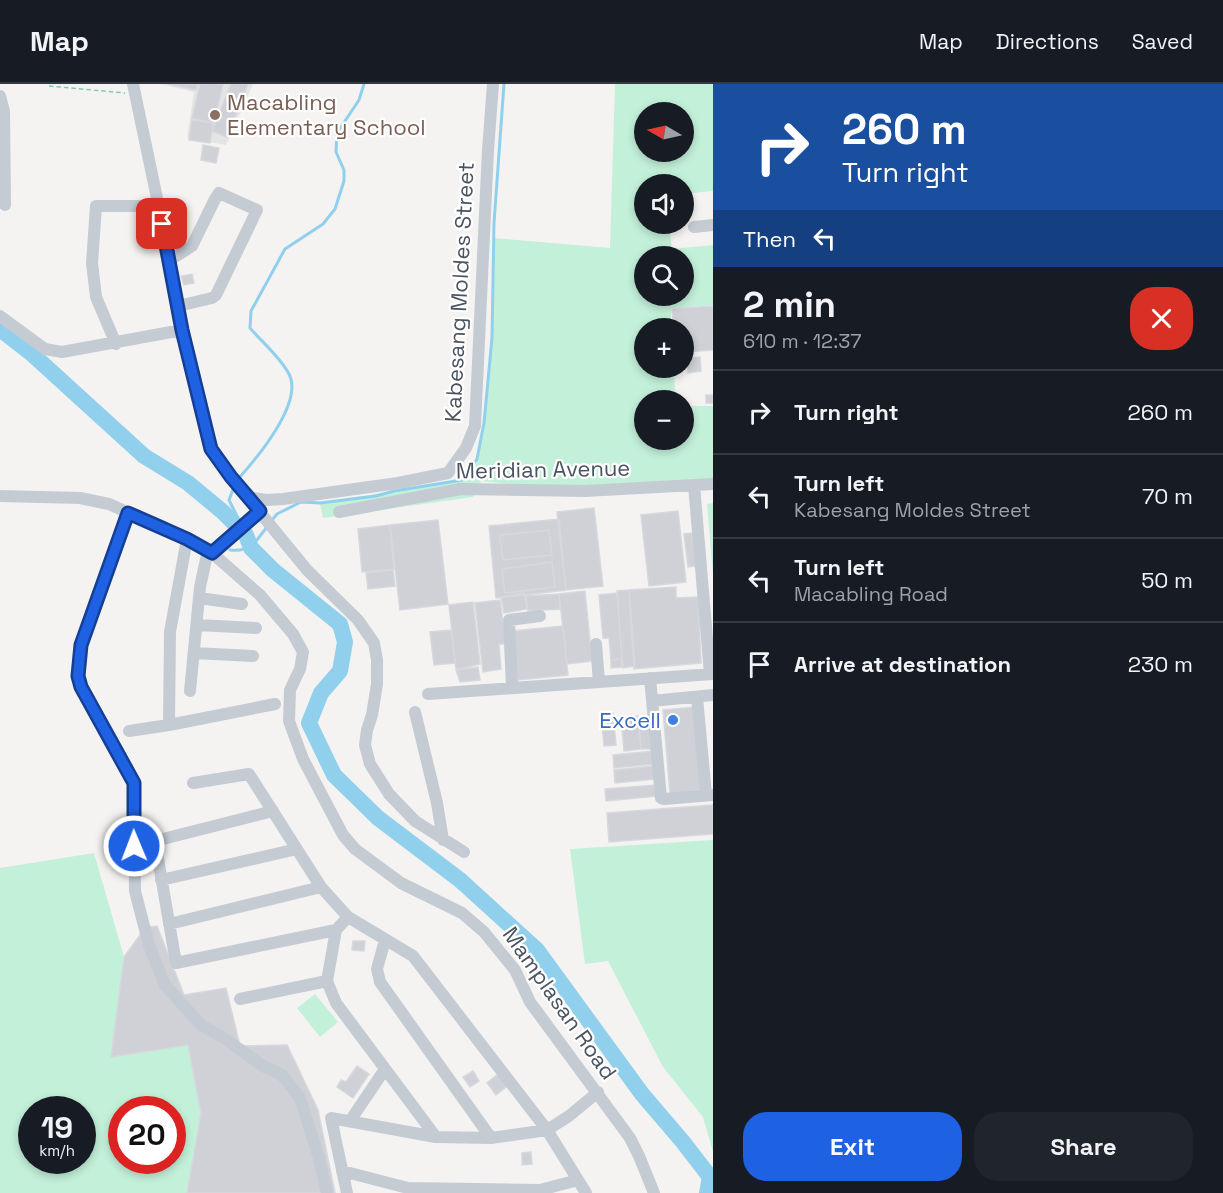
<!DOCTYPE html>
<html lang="en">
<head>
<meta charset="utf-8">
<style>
  :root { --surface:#171b24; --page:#20242c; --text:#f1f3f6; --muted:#9ea1a6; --line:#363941; --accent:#1e61e3 }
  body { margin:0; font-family:"Space Grotesk",sans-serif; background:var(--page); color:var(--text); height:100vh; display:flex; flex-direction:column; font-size:22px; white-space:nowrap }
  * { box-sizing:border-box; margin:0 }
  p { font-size:20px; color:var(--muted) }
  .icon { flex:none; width:33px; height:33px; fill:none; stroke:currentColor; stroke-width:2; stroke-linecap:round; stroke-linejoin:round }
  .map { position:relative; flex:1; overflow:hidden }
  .panel { display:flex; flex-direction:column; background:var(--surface); width:510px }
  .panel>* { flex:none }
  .banner { background:#1a4fa0; color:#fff; overflow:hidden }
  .needle { width:39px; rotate:279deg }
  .tools { position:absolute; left:634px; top:18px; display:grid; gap:12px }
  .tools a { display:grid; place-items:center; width:60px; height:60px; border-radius:50%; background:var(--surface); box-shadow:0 3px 9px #0003; font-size:30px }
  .speed { position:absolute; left:18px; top:1012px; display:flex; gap:12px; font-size:30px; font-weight:700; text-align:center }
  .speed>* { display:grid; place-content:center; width:78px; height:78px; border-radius:50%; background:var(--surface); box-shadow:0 3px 9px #0003; line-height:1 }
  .speed small { font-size:15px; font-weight:400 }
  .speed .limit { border:9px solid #d22; background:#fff; color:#111 }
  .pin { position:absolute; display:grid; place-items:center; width:51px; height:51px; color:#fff; margin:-26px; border-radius:12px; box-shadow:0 3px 9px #0006 }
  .me { position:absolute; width:66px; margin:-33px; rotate:359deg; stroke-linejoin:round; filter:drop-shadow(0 0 4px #0008) }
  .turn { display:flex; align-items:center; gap:21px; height:126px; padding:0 30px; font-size:27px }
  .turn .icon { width:78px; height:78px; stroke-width:2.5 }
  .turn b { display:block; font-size:42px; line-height:51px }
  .then { display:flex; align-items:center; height:57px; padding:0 30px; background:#0003; gap:12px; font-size:22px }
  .round { display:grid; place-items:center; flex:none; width:63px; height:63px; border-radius:24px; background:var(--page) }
  .overview { display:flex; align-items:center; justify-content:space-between; height:102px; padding:0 30px }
  h1 { font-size:36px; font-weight:700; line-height:45px }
  .cta { display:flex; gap:12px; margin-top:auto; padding:12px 30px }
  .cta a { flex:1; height:69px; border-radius:24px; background:var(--accent); color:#fff; font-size:24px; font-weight:700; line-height:69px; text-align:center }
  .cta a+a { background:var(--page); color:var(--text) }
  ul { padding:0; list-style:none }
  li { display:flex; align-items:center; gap:18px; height:84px; padding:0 30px; border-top:2px solid var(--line) }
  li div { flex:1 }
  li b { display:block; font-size:22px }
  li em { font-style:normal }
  header { display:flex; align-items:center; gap:36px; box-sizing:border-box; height:84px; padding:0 30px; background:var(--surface); border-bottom:2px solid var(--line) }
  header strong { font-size:28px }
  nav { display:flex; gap:33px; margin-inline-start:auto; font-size:21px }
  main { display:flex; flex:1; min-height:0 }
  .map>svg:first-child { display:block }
  .education { fill:#e5e4e4 }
  .green { fill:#c3f0d9; fill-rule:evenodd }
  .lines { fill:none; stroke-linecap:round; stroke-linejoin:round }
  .stream { stroke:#91d0ec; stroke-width:3 }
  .river { stroke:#91d0ec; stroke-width:16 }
  .building { fill:#cfd1d6; stroke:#d7d8dd; stroke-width:1.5 }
  .path { stroke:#7bcead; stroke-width:1.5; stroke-dasharray:4.5 3; stroke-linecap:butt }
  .minor { stroke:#c4cbd3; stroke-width:12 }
  .route-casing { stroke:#143f94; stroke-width:15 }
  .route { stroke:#1e61e3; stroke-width:10 }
  .education-dot { fill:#8d6e63; stroke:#fff; stroke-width:2 }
  .shop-dot { fill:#3f7fe0; stroke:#fff; stroke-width:2 }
  .labels { text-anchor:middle; stroke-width:4.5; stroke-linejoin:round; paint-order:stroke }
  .education-label { font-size:22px; fill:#785e54; stroke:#fff; text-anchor:start }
  .street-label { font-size:22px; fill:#4a5360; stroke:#fff }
  .shop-label { font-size:22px; fill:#366cbe; stroke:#fff; text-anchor:end }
</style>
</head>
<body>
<header>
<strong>Map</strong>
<nav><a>Map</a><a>Directions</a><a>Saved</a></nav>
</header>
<main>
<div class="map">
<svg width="713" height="1109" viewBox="0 0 713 1109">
  <rect width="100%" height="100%" fill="#f4f3f2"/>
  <path class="education" d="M160,0H253L226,61L187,54L194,8Z"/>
  <path class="green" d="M615,0H713V107L684,110V100H645V140H669L672,165L713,161V221L671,225V244H645V284H674L675,316H645V356H684V322H713V397L585,408L481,397L473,413L323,434L320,419L462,396L477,375L484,339L492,254L494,154L610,164ZM645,28H684V68H645ZM645,172H684V212H645Z
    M713,419V490L707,420Z
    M713,756V1068L703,1033L663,983L608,877L585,880L570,765Z
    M94,769L124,873L111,973L188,961L201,1029L187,1109H0V784ZM32,1026H82V1077H32ZM122,1026H172V1077H122Z
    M315,910L338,938L320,953L297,924Z"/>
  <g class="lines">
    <path class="stream" d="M239,394C257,374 304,318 289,290C280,273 263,259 250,244L251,227L285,165L323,140L335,125L344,97V86L336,68L337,49L359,16L364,0
      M234,403L229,416L241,440
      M147,431L166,439
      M272,436L277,430L301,418L320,419L376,412L394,407L462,396L477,375L484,339L492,254L494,139L504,0
      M244,446L251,464
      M230,466C252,468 254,459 267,443"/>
    <path class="river" d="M0,245L32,270L144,372L188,399L223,428L246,451L251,464L273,486L340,540L345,558L340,587L321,609L309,639L334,691L378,734L460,796L537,866L642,1010L683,1058L710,1093L707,1109"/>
  </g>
  <path class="building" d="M168,0H198L196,6Z
    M200,0H223L214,39L192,34Z
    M231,0H248L227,53L212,47Z
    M192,36L213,39L210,59L189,56Z
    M203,61L219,64L216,79L201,76Z
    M192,190L194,199L184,201L181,192Z
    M713,222V266L684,268V244H674L672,225Z
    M700,273L701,287L688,289L687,274Z
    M706,311H713V319H706Z
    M594,424L603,502L566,506L557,428Z
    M678,427L686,498L649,502L641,431Z
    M559,435L566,506L496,514L489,442Z
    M438,436L448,520L400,526L390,441Z
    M390,441L394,485L362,488L358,445Z
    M549,446L552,471L503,476L500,451Z
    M692,449L696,482L688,483L684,450Z
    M552,478L555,503L505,509L502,485Z
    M393,486L395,502L368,505L366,489Z
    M676,503V514L698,513L701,579L634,585L629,506Z
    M629,506L635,582L623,584L617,507Z
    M585,507L592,577L567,580L559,510Z
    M524,509L527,525L504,529L501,513Z
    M617,509L622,575L611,576L609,554H603L599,511Z
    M559,510L560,525L528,527L526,512Z
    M500,516L506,560H499L501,585L483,588L475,519Z
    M473,518L480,580L456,586L449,521Z
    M563,542L568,591L517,596L513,547Z
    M451,546L455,579L434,581L430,548Z
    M621,575L622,583L611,584V576Z
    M478,583L480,596L460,598L456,586Z
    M696,623L704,707L670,710L663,626Z
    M613,629L616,661L604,662L601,630Z
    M638,632L641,665L624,667L621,634Z
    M651,637L653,665H641L639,638Z
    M653,667L654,680L614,684L613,671Z
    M653,682L655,695L615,699L614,686Z
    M656,701L657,712L606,717L605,705Z
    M713,721V750L609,758L607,729Z
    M157,842L184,911L226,904L240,962L287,961L318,1026L335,1109H187L201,1029L188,961L111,973L124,873L140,851L142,844Z
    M353,857H365L364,867L352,866Z
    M357,982L369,990L353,1014L337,1003L341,996L346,998Z
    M473,987L479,997L470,1003L463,993Z
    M498,990L507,1002L496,1011L487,999Z
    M531,1068L532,1080L522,1081V1069Z"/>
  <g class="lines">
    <path class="path" d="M49,2L125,9"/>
    <path class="minor" d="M133,0L170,176L182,246L211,365L231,393L307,486L358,536L374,559L377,576V600L372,631L367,646L365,661L370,680L389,710L415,737L464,768
      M0,12L4,27L5,121
      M694,143L713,141
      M170,176L192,162L215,115L219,109L257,126L216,211L212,214L178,222
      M0,232L45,265L62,268L182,246
      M116,260L96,213L92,179L96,122H158
      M694,401L710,590
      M0,412L80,414L109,420L187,455L212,469L260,511L293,550L303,568L300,585L290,606L289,637L303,675L343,751L355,765L401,799L462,829L484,848L515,886L530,918L630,1054L639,1072L654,1109
      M247,413L266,416L283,415L398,399L448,389L466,364L475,342L488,66L493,0
      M339,428L461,405L585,407L713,400
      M128,429L81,561L78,592L81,603L134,699L135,807L149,861L165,901L201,941L227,956L263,982L282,991L300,1014L319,1074L327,1109
      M212,469L260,427
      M199,514L242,520
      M197,541L256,544
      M596,560L599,598
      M194,569L253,572
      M650,594L661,714L664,715L713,711
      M512,604L509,536L540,532
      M190,607L200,503L208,466
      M428,610L713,590
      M697,613L706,711
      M652,617L713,611
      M415,628L437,719L443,756
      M169,641L275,620
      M129,647L169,641L170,548L187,455
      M193,699L249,690L321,803L348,833L413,872L547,1046L586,1109
      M273,727L155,757L176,879L336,846L348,833
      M161,796L297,765
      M169,840L321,803
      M336,846L327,897L336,919L436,1053
      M385,856L377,885L380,898L491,1054
      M240,915L327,897
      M350,1037L385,985
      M342,1087L408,1104L540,1106L578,1096
      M347,1109L331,1034L436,1053L491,1054L547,1046L569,1032L598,1008"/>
  </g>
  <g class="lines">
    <g class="route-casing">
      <path id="route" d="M134,762V699L81,603L78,592L81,561L128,429L187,455L212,469L260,427L231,393L211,365L182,246L162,140"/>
    </g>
    <use href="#route" class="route"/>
  </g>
  <circle class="education-dot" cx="215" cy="31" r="6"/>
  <circle class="shop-dot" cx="673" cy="636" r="6"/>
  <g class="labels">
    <g class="education-label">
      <text x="227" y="26">Macabling<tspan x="227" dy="25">Elementary School</tspan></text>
    </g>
    <g class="street-label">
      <text transform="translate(459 208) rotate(-87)" y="8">Kabesang Moldes Street</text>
      <text transform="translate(543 385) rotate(-1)" y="8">Meridian Avenue</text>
      <text transform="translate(560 919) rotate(55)" y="8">Mamplasan Road</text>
    </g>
    <g class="shop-label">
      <text x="661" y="644">Excell</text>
    </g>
  </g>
</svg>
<div class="tools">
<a><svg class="needle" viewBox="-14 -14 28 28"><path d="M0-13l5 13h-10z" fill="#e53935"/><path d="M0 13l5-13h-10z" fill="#9ea1a6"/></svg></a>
<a><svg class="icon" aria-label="sound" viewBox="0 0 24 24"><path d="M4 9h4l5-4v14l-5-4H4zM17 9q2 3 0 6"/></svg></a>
<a><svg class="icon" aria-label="search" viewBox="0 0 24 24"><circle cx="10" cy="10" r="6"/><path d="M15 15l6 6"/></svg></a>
<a>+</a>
<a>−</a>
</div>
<div class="speed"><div>19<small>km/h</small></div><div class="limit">20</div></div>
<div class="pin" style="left:162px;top:140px;background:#d93025"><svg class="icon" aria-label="arrive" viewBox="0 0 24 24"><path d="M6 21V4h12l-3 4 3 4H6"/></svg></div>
<svg class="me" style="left:134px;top:762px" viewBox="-20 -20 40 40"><circle r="17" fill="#1e61e3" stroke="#fff" stroke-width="3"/><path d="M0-11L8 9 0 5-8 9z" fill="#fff"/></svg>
</div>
<section class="panel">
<div class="banner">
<div class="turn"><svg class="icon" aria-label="right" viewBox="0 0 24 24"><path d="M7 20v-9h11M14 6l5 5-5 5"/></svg><div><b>260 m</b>Turn right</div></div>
<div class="then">Then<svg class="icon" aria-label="left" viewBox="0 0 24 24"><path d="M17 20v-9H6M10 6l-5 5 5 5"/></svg></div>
</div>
<div class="overview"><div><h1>2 min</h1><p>610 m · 12:37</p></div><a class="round" style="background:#d93025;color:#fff"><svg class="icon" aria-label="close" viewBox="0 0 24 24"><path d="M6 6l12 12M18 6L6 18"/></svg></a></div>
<ul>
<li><svg class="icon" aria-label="right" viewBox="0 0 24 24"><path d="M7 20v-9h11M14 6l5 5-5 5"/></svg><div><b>Turn right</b></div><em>260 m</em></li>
<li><svg class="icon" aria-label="left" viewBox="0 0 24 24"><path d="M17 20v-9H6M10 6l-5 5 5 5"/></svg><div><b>Turn left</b><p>Kabesang Moldes Street</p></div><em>70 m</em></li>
<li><svg class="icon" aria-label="left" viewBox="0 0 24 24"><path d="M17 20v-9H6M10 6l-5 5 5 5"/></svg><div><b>Turn left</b><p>Macabling Road</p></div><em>50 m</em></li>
<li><svg class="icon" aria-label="arrive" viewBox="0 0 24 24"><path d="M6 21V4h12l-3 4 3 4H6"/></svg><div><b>Arrive at destination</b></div><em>230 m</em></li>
</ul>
<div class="cta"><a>Exit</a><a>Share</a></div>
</section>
</main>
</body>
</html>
